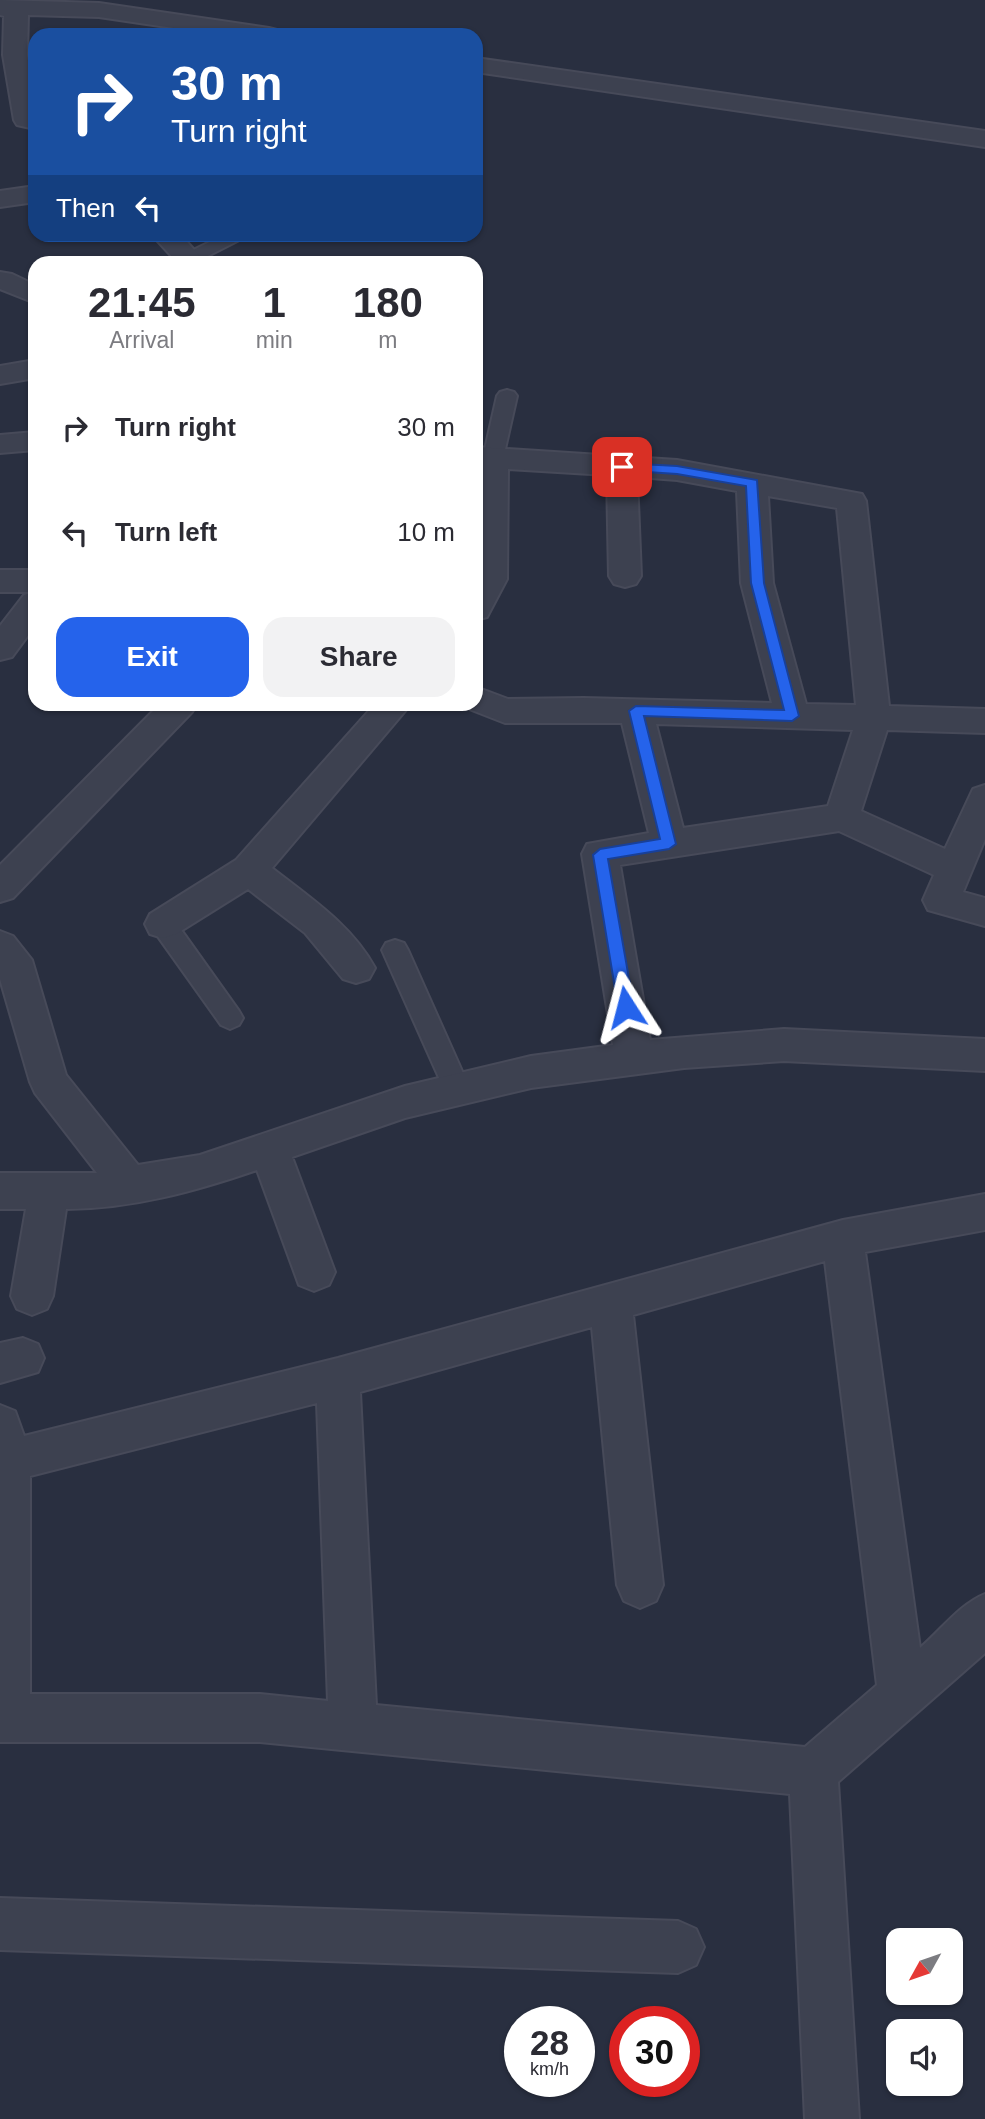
<!DOCTYPE html>
<html lang="en">
<head>
<meta charset="utf-8">
<style>
  :root { --surface:#fff; --page:#f2f2f3; --text:#2b2b33; --muted:#7c7c81; --accent:#2563eb }
  body { margin:0; font-family:Arial,sans-serif; background:var(--page); color:var(--text); height:100vh; display:flex; flex-direction:column; font-size:26px; white-space:nowrap }
  * { box-sizing:border-box; margin:0 }
  p { font-size:23px; color:var(--muted) }
  .icon { flex:none; width:38px; height:38px; fill:none; stroke:currentColor; stroke-width:2; stroke-linecap:round; stroke-linejoin:round }
  .map { position:relative; flex:1; overflow:hidden }
  .details { position:absolute; left:28px; top:256px; width:455px; height:455px; display:flex; flex-direction:column; background:var(--surface); border-radius:21px; box-shadow:0 2px 5px #0004 }
  .details>* { flex:none }
  .top-card { position:absolute; left:28px; top:28px; width:455px; height:214px; border-radius:21px; box-shadow:0 2px 5px #0004; background:#1a4fa0; color:#fff; overflow:hidden }
  .needle { width:46px; rotate:230deg }
  .buttons { position:absolute; left:886px; top:1928px; display:grid; gap:14px }
  .buttons a { display:grid; place-items:center; width:77px; height:77px; border-radius:14px; background:var(--surface); box-shadow:0 2px 5px #0004; font-size:35px }
  .speed { position:absolute; left:504px; top:2006px; display:flex; gap:14px; font-size:35px; font-weight:700; text-align:center }
  .speed>* { display:grid; place-content:center; width:91px; height:91px; border-radius:50%; background:var(--surface); box-shadow:0 2px 5px #0004; line-height:1 }
  .speed small { font-size:18px; font-weight:400 }
  .speed .limit { border:10px solid #d22; background:#fff; color:#111 }
  .pin { position:absolute; display:grid; place-items:center; width:60px; height:60px; color:#fff; margin:-30px; border-radius:14px; box-shadow:0 4px 10px #0006 }
  .me { position:absolute; width:77px; margin:-38px; rotate:351deg; stroke-linejoin:round; filter:drop-shadow(0 0 5px #0008) }
  .turn { display:flex; align-items:center; gap:24px; height:147px; padding:0 28px; font-size:32px }
  .turn .icon { width:91px; height:91px; stroke-width:2.5 }
  .turn b { display:block; font-size:49px; line-height:60px }
  .then { display:flex; align-items:center; height:66px; padding:0 28px; background:#0003; gap:14px; font-size:26px }
  .eta { display:flex; justify-content:space-evenly; align-items:center; height:119px; text-align:center }
  .eta b { font-size:42px; font-weight:600; line-height:49px }
  .action { display:flex; gap:14px; margin-top:auto; padding:14px 28px }
  .action a { flex:1; height:80px; border-radius:21px; background:var(--accent); color:#fff; font-size:28px; font-weight:600; line-height:80px; text-align:center }
  .action a+a { background:var(--page); color:var(--text) }
  ul { padding:0; list-style:none }
  li { display:flex; align-items:center; gap:21px; height:105px; padding:0 28px }
  li div { flex:1 }
  li b { display:block; font-size:26px }
  li em { font-style:normal }
  .map>svg:first-child { display:block }
  .lines { fill:none; stroke-linecap:round; stroke-linejoin:round }
  .lane-casing { stroke:#474a59; stroke-width:4 }
  .street-casing { stroke:#474a59; stroke-width:4 }
  .lane { fill:#3d4150; fill-rule:evenodd }
  .street { fill:#3d4150; fill-rule:evenodd }
  .route { fill:#2563eb; stroke:#184099; stroke-width:2 }
</style>
</head>
<body>
<div class="map">
<svg width="985" height="2119" viewBox="0 0 985 2119">
  <rect width="100%" height="100%" fill="#292f40"/>
  <g class="lines">
    <g class="lane-casing">
      <path id="lane" d="M226,234H251L196,262H182L180,259L183,255Z
        M507,390L514,392L517,396L503,458L500,463H486L483,458L497,396L500,392Z
        M163,914L172,917L239,1011L243,1018L239,1025L230,1029L221,1025L154,931L151,924L154,917Z
        M395,940L404,943L408,950L470,1089L466,1097L457,1100L448,1097L444,1089L382,950L386,943Z"/>
    </g>
    <g class="street-casing">
      <path id="street" d="M0,0L99,3L269,28L277,30L281,35H221L99,17L28,15L27,55L35,100V129L17,125L14,120L3,55L4,16L0,15Z
        M476,58L985,131V147L476,72Z
        M35,186V202L0,207V191Z
        M151,234H180L205,262H177Z
        M0,272L12,274L35,285V303L0,289Z
        M35,360V378L0,384V366Z
        M35,432V450L0,453V435Z
        M476,447L677,460L862,494L866,501L889,706L985,709V733L887,730L861,811L945,849L973,789L985,785V839L963,892L985,898V926L928,910L923,900L934,875L839,831L620,865L650,1040L784,1029L985,1039V1071L784,1061L684,1068L531,1088L405,1118L292,1157L335,1272L329,1285L314,1291L299,1285L257,1170C196,1191 131,1209 66,1209L53,1296L47,1309L32,1315L17,1309L11,1296L26,1209H0V1173H97L35,1093L30,1082L0,979V931L13,936L32,960L66,1075L138,1165L200,1155L405,1086L531,1056L613,1045L582,854L587,844L649,833L622,723H505L464,707L462,704H476V687L508,699L584,698L772,703L741,583L737,491L677,480L637,477L641,576L636,584L625,587L614,584L609,576L607,475L508,469L507,579L487,617L476,620ZM768,496L837,508L856,705L806,704L773,583ZM656,724L853,730L828,806L683,828Z
        M0,570H35V592H0Z
        M35,592V626L12,657L0,660V626L24,595Z
        M160,704H197L192,712L13,898L0,902V865Z
        M375,704H411L272,868C309,897 352,925 375,968L369,979L356,983L343,979L305,933L248,889L176,934L163,938L150,934L145,924L150,914L236,860Z
        M985,1194V1230L865,1252L920,1648C941,1630 960,1604 985,1594V1653L838,1782L859,2119H805L790,1794L260,1742H0V1405L15,1411L24,1436L338,1358L843,1220ZM825,1261L877,1685L805,1747L376,1705L360,1392L592,1327L617,1585L624,1601L640,1608L656,1601L663,1585L633,1315ZM317,1403L328,1701L260,1694H30V1476Z
        M23,1338L38,1344L44,1358L38,1372L0,1383V1343Z
        M0,1898L678,1921L696,1929L704,1947L696,1965L678,1973L0,1950Z"/>
    </g>
    <use href="#lane" class="lane"/>
    <use href="#street" class="street"/>
  </g>
  <path class="route" d="M622,463L677,466L757,480L764,583L799,716L792,721L644,716L676,844L669,849L608,859L634,1007L626,1014L618,1007L593,855L600,849L660,839L629,711L636,706L784,710L751,583L746,486L677,474L617,470L616,467Z"/>
</svg>
<div class="buttons">
<a><svg class="needle" viewBox="-14 -14 28 28"><path d="M0-13l5 13h-10z" fill="#e53935"/><path d="M0 13l5-13h-10z" fill="#7c7c81"/></svg></a>
<a><svg class="icon" aria-label="sound" viewBox="0 0 24 24"><path d="M4 9h4l5-4v14l-5-4H4zM17 9q2 3 0 6"/></svg></a>
</div>
<div class="speed"><div>28<small>km/h</small></div><div class="limit">30</div></div>
<div class="pin" style="left:622px;top:467px;background:#d93025"><svg class="icon" aria-label="arrive" viewBox="0 0 24 24"><path d="M6 21V4h12l-3 4 3 4H6"/></svg></div>
<svg class="me" style="left:626px;top:1007px" viewBox="-20 -20 40 40"><path d="M0-17L14 15 0 8-14 15z" fill="#2563eb" stroke="#fff" stroke-width="4"/></svg>
<div class="top-card">
<div class="turn"><svg class="icon" aria-label="right" viewBox="0 0 24 24"><path d="M7 20v-9h11M14 6l5 5-5 5"/></svg><div><b>30 m</b>Turn right</div></div>
<div class="then">Then<svg class="icon" aria-label="left" viewBox="0 0 24 24"><path d="M17 20v-9H6M10 6l-5 5 5 5"/></svg></div>
</div>
<section class="details">
<div class="eta">
<div><b>21:45</b><p>Arrival</p></div>
<div><b>1</b><p>min</p></div>
<div><b>180</b><p>m</p></div>
</div>
<ul>
<li><svg class="icon" aria-label="right" viewBox="0 0 24 24"><path d="M7 20v-9h11M14 6l5 5-5 5"/></svg><div><b>Turn right</b></div><em>30 m</em></li>
<li><svg class="icon" aria-label="left" viewBox="0 0 24 24"><path d="M17 20v-9H6M10 6l-5 5 5 5"/></svg><div><b>Turn left</b></div><em>10 m</em></li>
</ul>
<div class="action"><a>Exit</a><a>Share</a></div>
</section>
</div>
</body>
</html>
